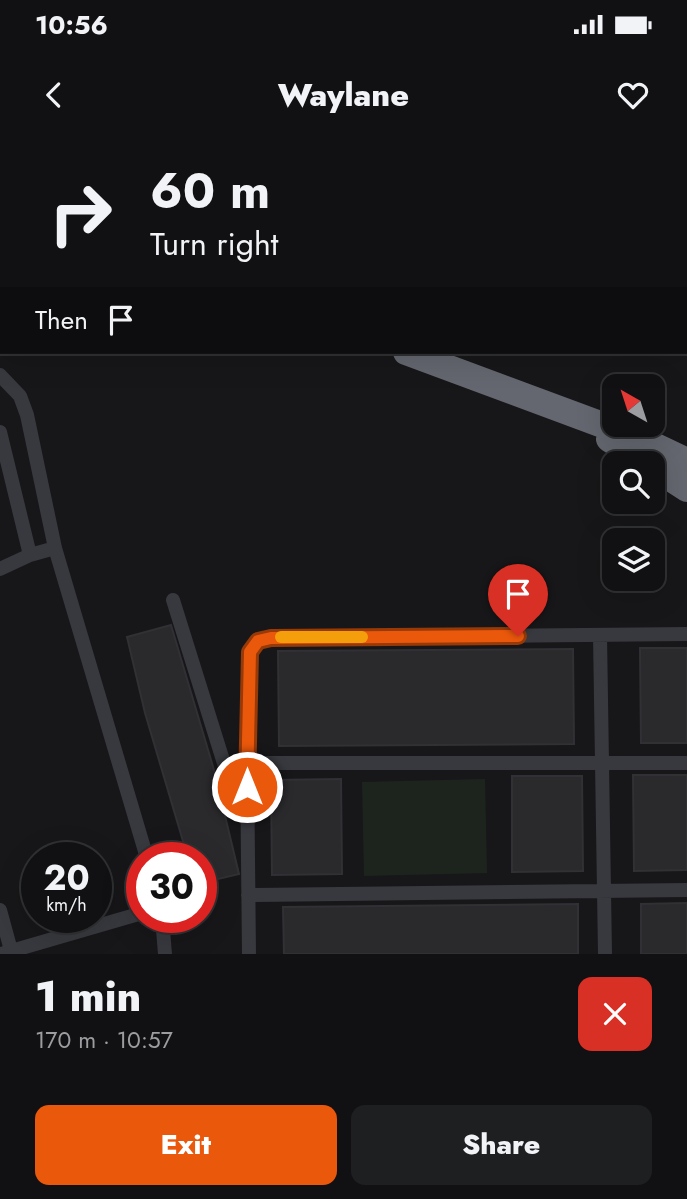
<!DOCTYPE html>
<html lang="en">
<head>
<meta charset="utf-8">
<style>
  :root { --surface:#111113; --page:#1e1f21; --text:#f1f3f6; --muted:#9c9da0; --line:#303133; --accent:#ea580c }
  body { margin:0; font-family:Jost,sans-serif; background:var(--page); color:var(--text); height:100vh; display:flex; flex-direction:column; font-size:26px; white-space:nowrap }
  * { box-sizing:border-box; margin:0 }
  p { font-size:23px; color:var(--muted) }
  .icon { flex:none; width:38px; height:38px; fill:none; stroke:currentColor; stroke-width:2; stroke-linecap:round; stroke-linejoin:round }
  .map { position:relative; height:814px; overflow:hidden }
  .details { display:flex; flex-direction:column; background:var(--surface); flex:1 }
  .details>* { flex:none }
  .hud { position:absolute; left:0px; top:0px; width:688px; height:214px; box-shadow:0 7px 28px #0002,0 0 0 2px var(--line); background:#111113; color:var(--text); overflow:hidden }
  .needle { width:46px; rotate:321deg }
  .buttons { position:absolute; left:602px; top:234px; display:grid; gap:14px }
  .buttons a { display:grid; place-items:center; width:63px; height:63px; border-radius:14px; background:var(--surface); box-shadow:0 7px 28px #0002,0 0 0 2px var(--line); font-size:35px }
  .speed { position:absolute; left:21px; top:702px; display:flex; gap:14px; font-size:35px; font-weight:700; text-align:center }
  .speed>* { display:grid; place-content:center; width:91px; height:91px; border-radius:50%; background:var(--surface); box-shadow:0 7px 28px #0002,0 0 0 2px var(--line); line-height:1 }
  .speed small { font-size:18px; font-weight:400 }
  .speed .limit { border:10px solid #d22; background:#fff; color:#111 }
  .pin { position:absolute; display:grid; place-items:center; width:60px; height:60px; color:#fff; margin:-72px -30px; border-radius:50% 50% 50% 0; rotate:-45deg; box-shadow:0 0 7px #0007 }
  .pin .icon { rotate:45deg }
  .me { position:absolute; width:77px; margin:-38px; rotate:0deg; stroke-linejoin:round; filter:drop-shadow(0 0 5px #0008) }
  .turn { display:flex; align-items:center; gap:24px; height:147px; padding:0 35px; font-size:32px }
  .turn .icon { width:91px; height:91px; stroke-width:2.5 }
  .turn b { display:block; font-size:49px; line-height:60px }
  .then { display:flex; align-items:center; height:66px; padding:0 35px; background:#0003; gap:14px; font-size:26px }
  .round { display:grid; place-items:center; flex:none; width:74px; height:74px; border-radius:14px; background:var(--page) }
  .summary { display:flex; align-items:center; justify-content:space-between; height:119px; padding:0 35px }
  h1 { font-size:42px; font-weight:800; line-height:52px }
  .action { display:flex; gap:14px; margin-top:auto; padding:14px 35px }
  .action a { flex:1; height:80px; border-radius:14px; background:var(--accent); color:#fff; font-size:28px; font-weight:800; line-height:80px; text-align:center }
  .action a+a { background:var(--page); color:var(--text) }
  .status { display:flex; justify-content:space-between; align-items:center; height:49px; padding:0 35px; background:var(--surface); direction:ltr }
  .status svg { height:19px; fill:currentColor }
  header { display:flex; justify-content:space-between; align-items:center; height:91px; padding:0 35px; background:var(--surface); font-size:32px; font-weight:800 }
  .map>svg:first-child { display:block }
  .green { fill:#1d241e }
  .building { fill:#2a2a2d; stroke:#313135; stroke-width:2 }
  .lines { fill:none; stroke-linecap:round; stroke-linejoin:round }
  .minor { stroke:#38393e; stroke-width:14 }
  .motorway { stroke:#64676f; stroke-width:26 }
  .route-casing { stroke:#983908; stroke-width:18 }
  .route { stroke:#ea580c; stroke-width:12 }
  .slow { stroke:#f59e0b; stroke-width:12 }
</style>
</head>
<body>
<div class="status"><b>10:56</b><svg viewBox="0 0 49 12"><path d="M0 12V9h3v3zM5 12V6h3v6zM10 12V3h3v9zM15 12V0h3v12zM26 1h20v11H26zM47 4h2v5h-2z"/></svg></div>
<header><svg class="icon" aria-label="back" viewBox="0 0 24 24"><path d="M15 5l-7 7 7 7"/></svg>Waylane<svg class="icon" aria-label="heart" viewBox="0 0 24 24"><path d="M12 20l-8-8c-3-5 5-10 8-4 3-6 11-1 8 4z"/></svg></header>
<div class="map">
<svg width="687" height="814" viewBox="0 0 687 814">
  <rect width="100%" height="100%" fill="#171719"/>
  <path class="green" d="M485,639L487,733L364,736L362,642Z"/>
  <path class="building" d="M171,485L214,630L239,734L201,743V718H188L145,573L127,497Z
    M640,508H687V603H641Z
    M573,509L574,604L279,606L278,511Z
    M633,635H687V730L634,731Z
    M512,636H582L583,731L512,732Z
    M341,639L342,734L272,735L271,640Z
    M687,763V814H641V764Z
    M578,764V814H284L283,767Z"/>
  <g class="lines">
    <path class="minor" d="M0,235L20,256L27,275L55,408L147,718
      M0,292L30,415
      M0,429L30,415L55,408
      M173,460L227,633L246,678
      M600,495L605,814
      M247,623H687
      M248,755L687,750
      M0,770L12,814
      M162,777L165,814
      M1,814L142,773
      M249,814L247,623L250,512L258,501L271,498L687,494"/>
    <path class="motorway" d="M622,0V2
      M686,29H687
      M0,35H2
      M686,62H687
      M0,129H2
      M686,159L687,160
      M686,196L687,198
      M406,212L643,300L687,321
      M609,299L648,324
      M653,327L687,349"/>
  </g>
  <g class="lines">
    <g class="route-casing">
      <path id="route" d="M247,647L250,512L258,501L271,498L518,496"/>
    </g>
    <use href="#route" class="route"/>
    <path class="slow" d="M281,497H362"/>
  </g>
</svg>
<div class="buttons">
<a><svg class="needle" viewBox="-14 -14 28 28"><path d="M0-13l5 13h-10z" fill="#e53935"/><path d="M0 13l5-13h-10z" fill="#9c9da0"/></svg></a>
<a><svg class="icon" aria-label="search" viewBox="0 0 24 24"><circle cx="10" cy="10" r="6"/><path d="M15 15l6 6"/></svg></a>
<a><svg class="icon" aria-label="layers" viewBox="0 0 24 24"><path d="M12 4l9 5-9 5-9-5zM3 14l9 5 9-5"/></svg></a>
</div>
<div class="speed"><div>20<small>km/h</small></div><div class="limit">30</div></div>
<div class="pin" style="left:518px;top:496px;background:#d93025"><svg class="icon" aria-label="arrive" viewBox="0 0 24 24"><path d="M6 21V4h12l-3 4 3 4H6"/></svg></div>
<svg class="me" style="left:247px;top:647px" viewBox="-20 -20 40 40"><circle r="17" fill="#ea580c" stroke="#fff" stroke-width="3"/><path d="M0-11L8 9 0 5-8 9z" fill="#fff"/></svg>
<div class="hud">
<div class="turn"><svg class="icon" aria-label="right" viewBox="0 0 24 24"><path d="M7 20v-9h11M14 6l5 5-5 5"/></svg><div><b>60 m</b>Turn right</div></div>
<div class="then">Then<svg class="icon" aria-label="arrive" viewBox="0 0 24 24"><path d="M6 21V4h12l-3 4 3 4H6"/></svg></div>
</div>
</div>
<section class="details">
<div class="summary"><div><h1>1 min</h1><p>170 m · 10:57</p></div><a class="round" style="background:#d93025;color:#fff"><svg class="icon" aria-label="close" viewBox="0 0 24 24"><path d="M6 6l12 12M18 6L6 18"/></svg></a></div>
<div class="action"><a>Exit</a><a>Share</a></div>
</section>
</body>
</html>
